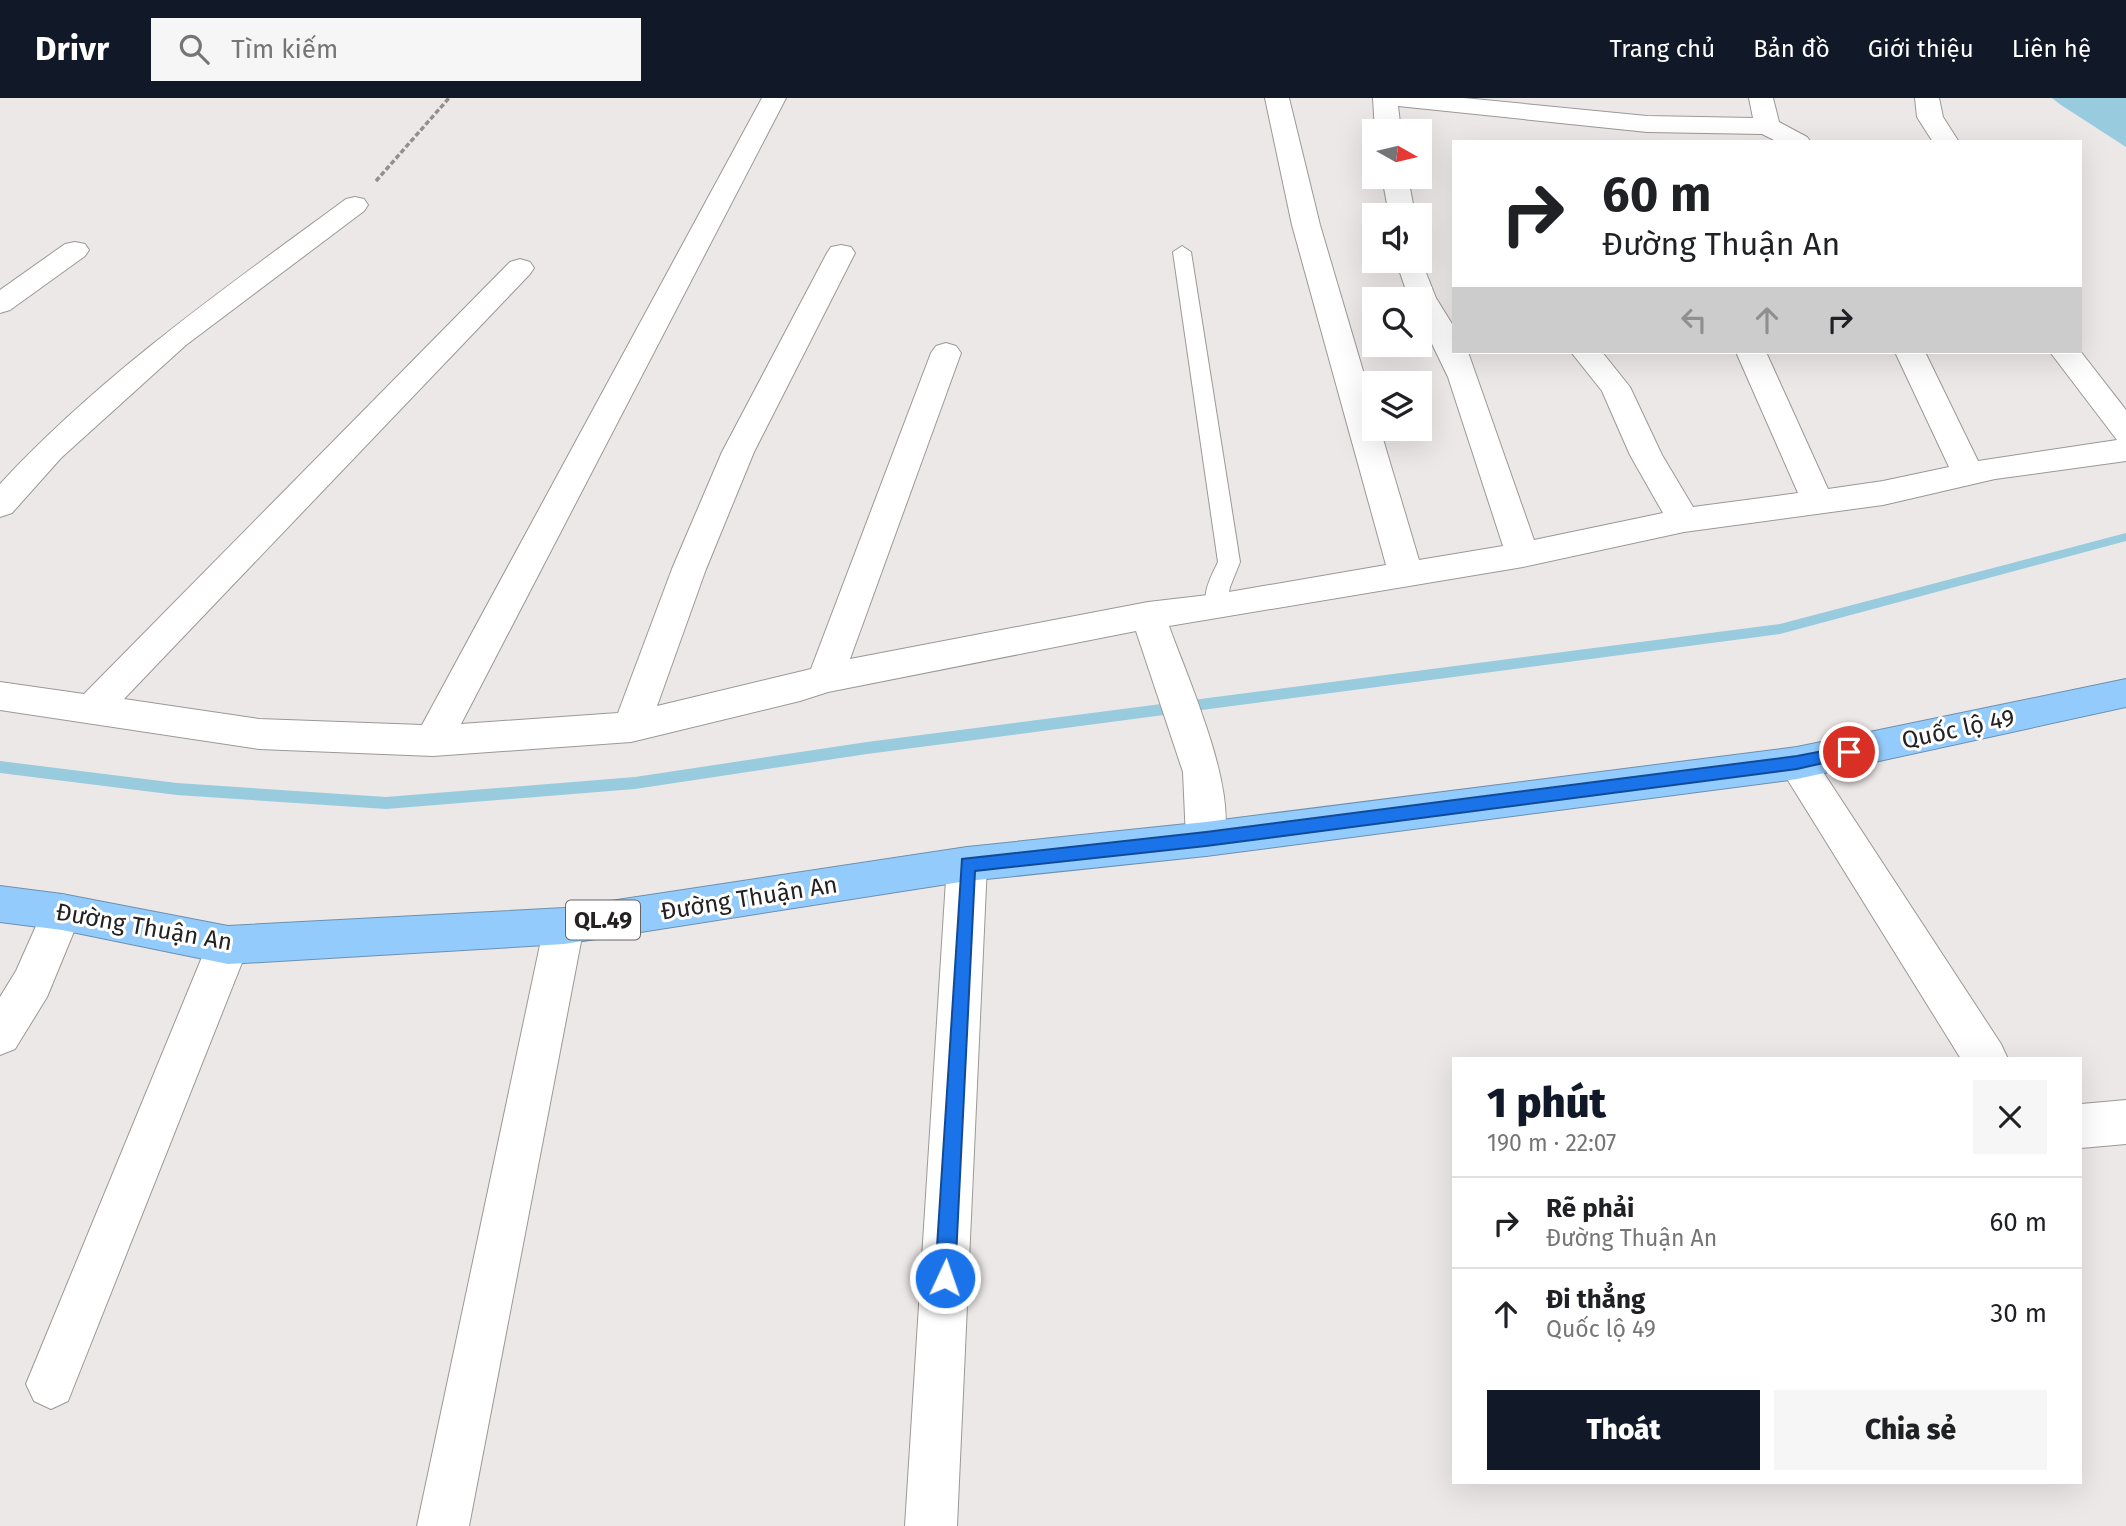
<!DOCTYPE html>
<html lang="vi">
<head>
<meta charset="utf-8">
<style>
  :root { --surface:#fff; --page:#f6f6f6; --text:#202124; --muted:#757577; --line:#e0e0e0; --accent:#111827 }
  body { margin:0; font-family:"Fira Sans",sans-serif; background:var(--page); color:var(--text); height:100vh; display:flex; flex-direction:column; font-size:26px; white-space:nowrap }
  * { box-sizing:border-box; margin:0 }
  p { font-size:23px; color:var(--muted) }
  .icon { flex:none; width:38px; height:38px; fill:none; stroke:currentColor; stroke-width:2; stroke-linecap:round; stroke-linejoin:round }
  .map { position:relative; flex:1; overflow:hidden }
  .details { position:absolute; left:1452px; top:959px; width:630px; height:427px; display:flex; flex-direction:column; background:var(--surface); border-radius:0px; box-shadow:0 7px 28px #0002 }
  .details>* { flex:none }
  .top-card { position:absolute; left:1452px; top:42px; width:630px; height:214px; border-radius:0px; box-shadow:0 7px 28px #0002; background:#fff; color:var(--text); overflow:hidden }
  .needle { width:46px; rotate:98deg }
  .fabs { position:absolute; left:1362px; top:21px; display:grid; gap:14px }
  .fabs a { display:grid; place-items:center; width:70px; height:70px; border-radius:0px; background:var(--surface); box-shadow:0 7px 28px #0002; font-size:35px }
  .pin { position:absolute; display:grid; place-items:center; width:60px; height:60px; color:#fff; margin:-30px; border:4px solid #fff; border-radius:50%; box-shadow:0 2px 7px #0007 }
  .me { position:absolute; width:77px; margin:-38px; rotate:3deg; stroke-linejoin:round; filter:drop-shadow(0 0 5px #0008) }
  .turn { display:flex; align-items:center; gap:24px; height:147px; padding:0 35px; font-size:32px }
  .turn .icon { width:91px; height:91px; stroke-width:2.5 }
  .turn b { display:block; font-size:49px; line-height:60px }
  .lanes { display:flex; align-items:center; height:66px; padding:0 35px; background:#0003; justify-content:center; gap:35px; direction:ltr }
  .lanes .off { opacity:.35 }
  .round { display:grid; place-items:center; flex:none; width:74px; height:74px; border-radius:0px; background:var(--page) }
  .head { display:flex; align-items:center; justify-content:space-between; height:119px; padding:0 35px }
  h1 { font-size:42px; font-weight:800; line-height:52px; color:var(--accent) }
  .button { display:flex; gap:14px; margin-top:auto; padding:14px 35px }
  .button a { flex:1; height:80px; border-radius:0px; background:var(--accent); color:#fff; font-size:28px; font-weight:800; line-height:80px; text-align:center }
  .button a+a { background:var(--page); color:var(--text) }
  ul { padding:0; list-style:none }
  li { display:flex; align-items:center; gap:21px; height:91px; padding:0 35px; border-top:2px solid var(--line) }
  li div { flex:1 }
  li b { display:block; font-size:26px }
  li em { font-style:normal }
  header { display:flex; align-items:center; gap:42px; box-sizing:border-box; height:98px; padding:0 35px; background:var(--accent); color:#fff }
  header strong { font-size:33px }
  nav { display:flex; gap:38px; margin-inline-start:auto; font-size:24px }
  .search { width:490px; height:63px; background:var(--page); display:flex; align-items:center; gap:18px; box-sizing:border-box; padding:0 24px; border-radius:0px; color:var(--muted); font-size:26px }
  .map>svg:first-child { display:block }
  .water { fill:#97cbdd }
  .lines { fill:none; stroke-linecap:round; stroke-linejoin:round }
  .stream { fill:#97cbdd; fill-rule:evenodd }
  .lane-casing { stroke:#9b9896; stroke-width:2 }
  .street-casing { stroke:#9b9896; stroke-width:2 }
  .highway-casing { stroke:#6c90af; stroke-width:2 }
  .path { stroke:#928f8f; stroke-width:3.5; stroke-dasharray:5 2.5; stroke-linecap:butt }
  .lane { fill:#fff; fill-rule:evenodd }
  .street { fill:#fff; fill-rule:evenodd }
  .highway { fill:#93ccfc; fill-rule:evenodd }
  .route { fill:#1a73e8; stroke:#114b97; stroke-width:2 }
  .labels { text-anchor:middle; stroke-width:6; stroke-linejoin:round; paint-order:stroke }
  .shield { fill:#fff; stroke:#656464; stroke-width:2 }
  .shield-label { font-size:23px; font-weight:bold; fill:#232121 }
  .street-label { font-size:24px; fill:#232121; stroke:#fff }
</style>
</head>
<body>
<header>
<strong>Drivr</strong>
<div class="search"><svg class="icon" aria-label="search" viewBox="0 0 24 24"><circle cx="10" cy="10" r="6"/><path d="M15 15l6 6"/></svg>Tìm kiếm</div>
<nav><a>Trang chủ</a><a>Bản đồ</a><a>Giới thiệu</a><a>Liên hệ</a></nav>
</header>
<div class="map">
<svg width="2126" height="1428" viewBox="0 0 2126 1428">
  <rect width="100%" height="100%" fill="#ece8e7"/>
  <path class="water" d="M2052,0H2126V49L2061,7Z"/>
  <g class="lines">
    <path class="stream" d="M2126,435V443L1780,536L867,656L635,691L386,711L177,697L0,675V663L177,685L386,699L635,679L867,644L1780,526Z"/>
    <g class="lane-casing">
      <path id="lane" d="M1182,148L1191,154L1240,464L1230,489L1225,515L1217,518L1209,515C1200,499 1210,480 1218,464L1173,154Z"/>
    </g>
    <g class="street-casing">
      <path id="street" d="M762,0H786L461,626L618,615L672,471L722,354L827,155L831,149L841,147L851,149L855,155L754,354L706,471L657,608L811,571L931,255L936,248L946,245L956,248L961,255L850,561L1148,504L1217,496L1386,467L1292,127L1265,0H1289L1320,127L1374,310V331H1380L1419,462L1503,448L1448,279L1419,219V201H1409L1396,163H1419V157L1436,200L1454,229V254H1468L1534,442L1663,415L1630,357L1602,293L1571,254H1602L1630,289L1662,357L1693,409L1798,395L1736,254H1766L1828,391L1883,383L1949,369L1895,254H1925L1978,363L2117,342L2050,254H2081L2126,312V363L1995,381L1883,407L1684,434L1523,469L1169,528C1187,579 1244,703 1220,753L1206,758L1192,753L1186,741L1183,674L1136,533L828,594L800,603L631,644L433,658L259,651L0,612V584L84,596L510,164L520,161L530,164L534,170L530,176L124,601L259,621L422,627Z
        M1373,0H1464L1647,18L1753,20L1749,0H1773L1779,24L1807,39L1811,44H1778L1762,36L1647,34L1398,8L1401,33H1375Z
        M1915,0H1939L1943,19L1959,44H1933L1917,19Z
        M1382,79H1408L1415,117H1389Z
        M355,99L364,101L368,107L364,113L186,247L61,360L12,415L0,419V386C102,276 225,190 346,101Z
        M75,144L85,146L89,152L85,158L10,212L0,215V192L65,146Z
        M1797,649L1810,654L2001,946L2008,961H1961L1784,676L1778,665L1784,654Z
        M967,749L981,754L987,766L957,1428H905L947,766L953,754Z
        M62,796L76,801L82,814L47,899L15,951L0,957V899L16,873L48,801Z
        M564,810L578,815L584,828L469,1428H417L544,828L550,815Z
        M228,828L243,834L249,847L68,1303L51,1311L34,1303L26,1286L207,847L213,834Z
        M2126,1002V1046L2081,1050V1006Z"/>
    </g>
    <g class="highway-casing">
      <path id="highway" d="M2126,581V609L1797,681L1206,758L967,783L564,846L228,866L62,832L0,824V788L62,796L228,828L564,810L967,749L1206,724L1797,649Z"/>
    </g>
    <path class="path" d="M376,83L449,0"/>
    <use href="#lane" class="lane"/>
    <use href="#street" class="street"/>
    <use href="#highway" class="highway"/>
  </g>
  <path class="route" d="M1849,648L1856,654L1854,658L1797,671L1206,748L975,773L955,1180L952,1187L945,1190L938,1187L935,1180L962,761L1206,734L1797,658Z"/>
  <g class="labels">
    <rect class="shield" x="566" y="802.5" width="74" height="39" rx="5"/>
    <g class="shield-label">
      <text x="603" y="830">QL.49</text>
    </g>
    <g class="street-label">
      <text transform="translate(1958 631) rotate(-12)" y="8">Quốc lộ 49</text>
      <text transform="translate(749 800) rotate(-9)" y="8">Đường Thuận An</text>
      <text transform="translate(144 829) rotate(10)" y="8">Đường Thuận An</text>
    </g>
  </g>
</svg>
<div class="fabs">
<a><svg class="needle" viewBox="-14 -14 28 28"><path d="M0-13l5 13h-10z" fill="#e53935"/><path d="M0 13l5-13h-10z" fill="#757577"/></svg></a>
<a><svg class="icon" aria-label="sound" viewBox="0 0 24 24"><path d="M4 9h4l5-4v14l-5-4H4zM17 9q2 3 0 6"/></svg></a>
<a><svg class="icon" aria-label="search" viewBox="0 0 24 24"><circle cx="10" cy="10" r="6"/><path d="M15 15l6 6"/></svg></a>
<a><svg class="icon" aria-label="layers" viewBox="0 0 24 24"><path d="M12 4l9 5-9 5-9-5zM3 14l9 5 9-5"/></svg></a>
</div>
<div class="pin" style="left:1849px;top:654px;background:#d93025"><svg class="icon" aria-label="arrive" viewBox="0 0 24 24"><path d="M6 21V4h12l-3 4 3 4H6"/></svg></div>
<svg class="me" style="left:945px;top:1180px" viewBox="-20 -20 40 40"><circle r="17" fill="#1a73e8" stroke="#fff" stroke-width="3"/><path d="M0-11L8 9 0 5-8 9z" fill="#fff"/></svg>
<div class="top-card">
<div class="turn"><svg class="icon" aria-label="right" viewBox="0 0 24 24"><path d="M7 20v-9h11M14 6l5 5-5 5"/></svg><div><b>60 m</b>Đường Thuận An</div></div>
<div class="lanes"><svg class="icon off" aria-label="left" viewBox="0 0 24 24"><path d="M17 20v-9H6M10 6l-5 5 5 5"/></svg><svg class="icon off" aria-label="ahead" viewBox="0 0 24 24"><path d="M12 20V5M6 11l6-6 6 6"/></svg><svg class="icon" aria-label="right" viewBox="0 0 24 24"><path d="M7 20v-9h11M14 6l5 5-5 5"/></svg></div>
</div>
<section class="details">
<div class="head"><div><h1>1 phút</h1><p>190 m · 22:07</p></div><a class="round"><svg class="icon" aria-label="close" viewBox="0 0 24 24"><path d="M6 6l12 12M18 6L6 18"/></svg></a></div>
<ul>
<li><svg class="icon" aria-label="right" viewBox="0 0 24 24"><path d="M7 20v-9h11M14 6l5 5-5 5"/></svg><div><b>Rẽ phải</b><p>Đường Thuận An</p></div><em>60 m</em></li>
<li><svg class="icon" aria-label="ahead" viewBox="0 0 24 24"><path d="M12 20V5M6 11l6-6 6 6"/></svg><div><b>Đi thẳng</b><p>Quốc lộ 49</p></div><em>30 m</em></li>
</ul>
<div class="button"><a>Thoát</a><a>Chia sẻ</a></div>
</section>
</div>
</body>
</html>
